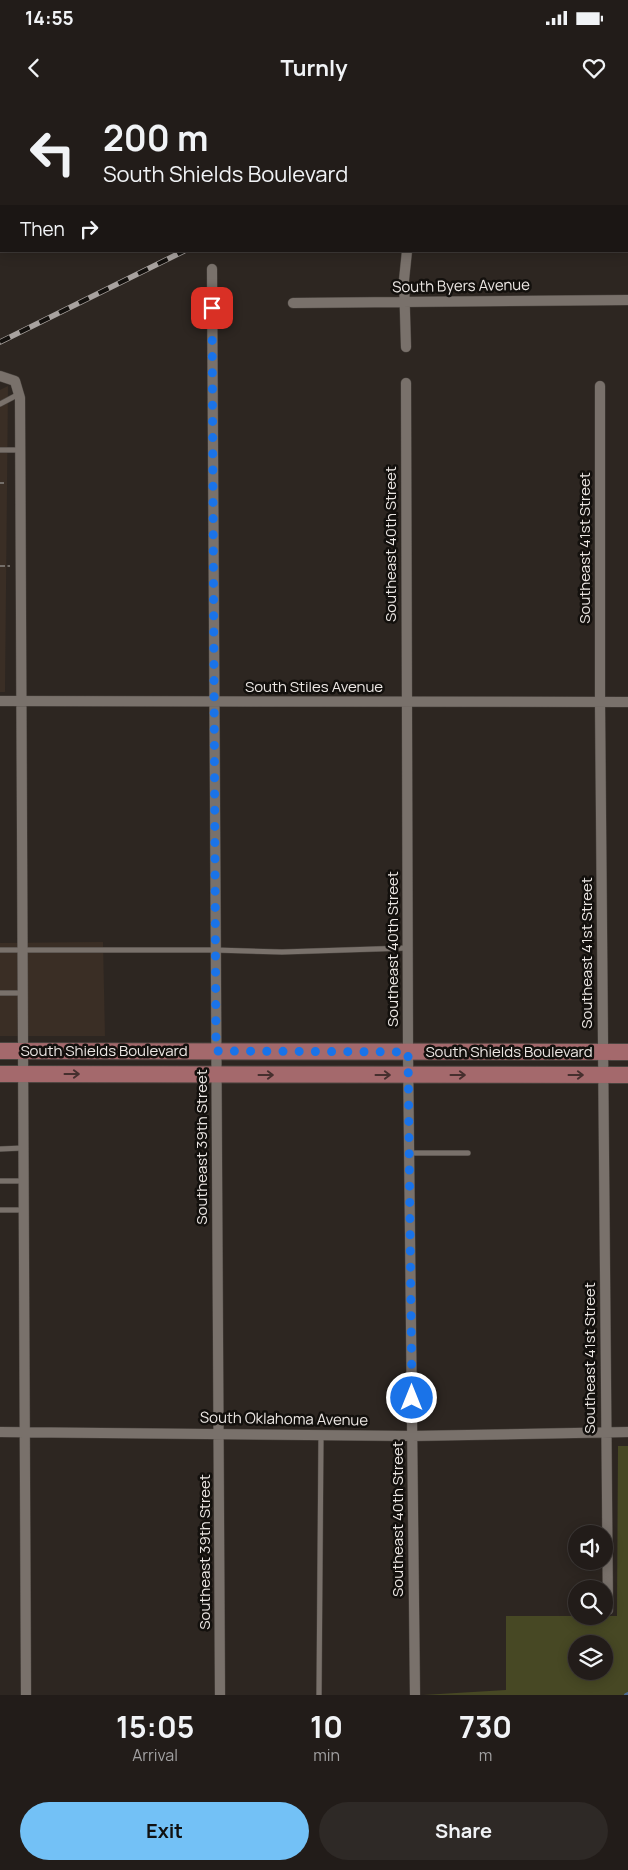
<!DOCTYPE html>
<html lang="en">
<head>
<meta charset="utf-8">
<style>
  :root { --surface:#221c19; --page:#2e2926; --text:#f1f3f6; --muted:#a2a1a2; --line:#3f3a38; --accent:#73c1f6 }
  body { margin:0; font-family:Manrope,sans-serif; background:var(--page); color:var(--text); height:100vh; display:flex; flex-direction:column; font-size:19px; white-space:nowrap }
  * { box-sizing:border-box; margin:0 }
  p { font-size:16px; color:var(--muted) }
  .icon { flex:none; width:28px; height:28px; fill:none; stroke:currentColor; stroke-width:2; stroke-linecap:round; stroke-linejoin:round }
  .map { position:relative; height:1595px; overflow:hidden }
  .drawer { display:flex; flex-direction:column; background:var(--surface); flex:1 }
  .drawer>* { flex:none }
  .hud { position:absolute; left:0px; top:0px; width:629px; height:152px; box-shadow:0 2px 12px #0003,0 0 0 1px var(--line); background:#221c19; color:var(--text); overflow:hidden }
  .buttons { position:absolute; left:568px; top:1425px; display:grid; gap:10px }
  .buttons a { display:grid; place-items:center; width:45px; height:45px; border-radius:50%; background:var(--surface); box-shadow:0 2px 12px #0003,0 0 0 1px var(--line); font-size:25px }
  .pin { position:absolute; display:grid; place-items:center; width:42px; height:42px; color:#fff; margin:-21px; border-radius:10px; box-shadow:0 2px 8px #0006 }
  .me { position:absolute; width:55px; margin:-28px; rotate:0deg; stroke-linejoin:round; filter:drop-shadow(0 0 4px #0008) }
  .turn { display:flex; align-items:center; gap:18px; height:105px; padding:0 20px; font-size:22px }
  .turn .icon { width:65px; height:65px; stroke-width:2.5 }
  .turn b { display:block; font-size:35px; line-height:42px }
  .then { display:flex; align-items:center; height:48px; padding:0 20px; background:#0003; gap:10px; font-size:19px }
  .eta { display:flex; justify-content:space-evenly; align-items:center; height:85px; text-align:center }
  .eta b { font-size:30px; font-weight:700; line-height:35px }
  .cta { display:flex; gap:10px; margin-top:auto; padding:10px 20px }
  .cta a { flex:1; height:58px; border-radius:30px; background:var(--accent); color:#111; font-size:20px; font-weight:700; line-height:58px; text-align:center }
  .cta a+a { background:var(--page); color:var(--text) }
  .status { display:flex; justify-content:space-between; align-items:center; height:35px; padding:0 25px; background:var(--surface); direction:ltr }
  .status svg { height:14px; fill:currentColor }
  header { display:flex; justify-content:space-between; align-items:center; height:65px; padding:0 20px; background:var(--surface); font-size:22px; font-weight:700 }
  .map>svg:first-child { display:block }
  .built { fill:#3a2e25 }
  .green { fill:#474824; fill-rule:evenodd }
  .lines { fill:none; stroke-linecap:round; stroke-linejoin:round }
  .stream { stroke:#4c698d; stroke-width:4 }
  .service-casing { stroke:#49433e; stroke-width:6 }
  .minor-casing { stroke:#49433e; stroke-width:11 }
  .primary-casing { stroke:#49433e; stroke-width:18 }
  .path { stroke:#746e69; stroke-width:2; stroke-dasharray:5 2.5; stroke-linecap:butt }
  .service { stroke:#79716b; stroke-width:5 }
  .minor { stroke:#79716b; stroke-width:10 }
  .primary { stroke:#a4696c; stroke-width:16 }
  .rail-casing { stroke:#a8a29f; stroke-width:5.5 }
  .rail { stroke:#13100d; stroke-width:4; stroke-dasharray:11; stroke-linecap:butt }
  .oneway { stroke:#462f2e }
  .route { stroke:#1a73e8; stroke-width:9; stroke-dasharray:0 16.2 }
  .labels { text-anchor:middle; stroke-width:5; stroke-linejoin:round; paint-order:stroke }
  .street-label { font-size:15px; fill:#ece7e4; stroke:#13100d }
</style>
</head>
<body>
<div class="status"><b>14:55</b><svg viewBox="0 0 49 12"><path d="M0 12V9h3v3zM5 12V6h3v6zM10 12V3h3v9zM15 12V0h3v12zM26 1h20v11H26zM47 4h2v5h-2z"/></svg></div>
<header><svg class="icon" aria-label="back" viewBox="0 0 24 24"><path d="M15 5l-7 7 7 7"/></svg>Turnly<svg class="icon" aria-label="heart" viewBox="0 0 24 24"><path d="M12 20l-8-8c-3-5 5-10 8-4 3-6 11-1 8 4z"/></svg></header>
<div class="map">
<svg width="628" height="1595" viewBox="0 0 628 1595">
  <rect width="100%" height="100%" fill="#2d2621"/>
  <path class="built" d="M8,286L5,592H0V290Z
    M103,842L105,936H0V843Z"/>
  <path class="green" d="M618,1346H628V1595H423L506,1590V1516H617ZM576,1544H604V1571H576Z"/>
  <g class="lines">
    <path class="stream" d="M626,1595L628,1594"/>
    <g class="service-casing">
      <path id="service" d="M0,304L19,294
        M0,350H20
        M0,850H215L282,852L407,848
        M0,893H23
        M0,1049L23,1048
        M410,1053H468
        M0,1081H23
        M0,1110H24
        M319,1595L321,1335"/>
    </g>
    <g class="minor-casing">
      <path id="minor" d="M164,1V0
        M212,169L220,1595
        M293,203L628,200
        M406,247L404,180L407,151
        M0,276L15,281L20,298L26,1595
        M406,283L408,952L415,1595
        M600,286V602L608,1510
        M0,601L628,602
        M0,1332L412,1336L628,1332"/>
    </g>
    <g class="primary-casing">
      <path id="primary" d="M0,951L628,952
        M0,974L628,975"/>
    </g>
    <path class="path" d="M0,383H4
      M0,466H10"/>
    <use href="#service" class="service"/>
    <use href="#minor" class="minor"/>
    <use href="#primary" class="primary"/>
    <g class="rail-casing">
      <path id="rail" d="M473,1L476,0
        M490,1L493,0
        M0,242L184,151"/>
    </g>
    <use href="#rail" class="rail"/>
  </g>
  <defs><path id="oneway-shaft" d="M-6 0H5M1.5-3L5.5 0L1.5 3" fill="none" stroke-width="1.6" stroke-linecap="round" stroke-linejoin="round" transform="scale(1.25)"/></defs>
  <g class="oneway">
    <use href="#oneway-shaft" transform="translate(72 974)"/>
    <use href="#oneway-shaft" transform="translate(266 975)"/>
    <use href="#oneway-shaft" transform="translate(383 975)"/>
    <use href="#oneway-shaft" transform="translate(458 975)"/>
    <use href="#oneway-shaft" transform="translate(576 975)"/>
  </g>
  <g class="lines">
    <path class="route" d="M212,208L216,951L408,952L412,1298"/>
  </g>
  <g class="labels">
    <g class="street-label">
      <text transform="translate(461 186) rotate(-1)" y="5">South Byers Avenue</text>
      <text transform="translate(391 444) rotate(-90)" y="5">Southeast 40th Street</text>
      <text transform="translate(585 448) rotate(-90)" y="5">Southeast 41st Street</text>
      <text x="314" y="592">South Stiles Avenue</text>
      <text transform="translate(393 849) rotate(-90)" y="5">Southeast 40th Street</text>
      <text transform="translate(587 853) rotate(-90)" y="5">Southeast 41st Street</text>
      <text x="104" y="956">South Shields Boulevard</text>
      <text x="509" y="957">South Shields Boulevard</text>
      <text transform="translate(202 1047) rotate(-90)" y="5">Southeast 39th Street</text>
      <text transform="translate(590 1258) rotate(-90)" y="5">Southeast 41st Street</text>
      <text transform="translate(284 1319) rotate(1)" y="5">South Oklahoma Avenue</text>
      <text transform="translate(398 1419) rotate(-90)" y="5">Southeast 40th Street</text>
      <text transform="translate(205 1452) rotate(-90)" y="5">Southeast 39th Street</text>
    </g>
  </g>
</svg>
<div class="buttons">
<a><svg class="icon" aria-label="sound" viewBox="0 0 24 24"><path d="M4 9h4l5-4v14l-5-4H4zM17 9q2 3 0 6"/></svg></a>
<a><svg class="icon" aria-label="search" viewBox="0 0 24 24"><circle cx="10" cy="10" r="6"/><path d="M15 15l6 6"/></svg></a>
<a><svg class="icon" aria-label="layers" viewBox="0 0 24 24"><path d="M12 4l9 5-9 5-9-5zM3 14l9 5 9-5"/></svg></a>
</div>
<div class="pin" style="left:212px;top:208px;background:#d93025"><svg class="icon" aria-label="arrive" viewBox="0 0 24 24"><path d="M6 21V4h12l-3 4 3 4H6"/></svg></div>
<svg class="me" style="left:412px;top:1298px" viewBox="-20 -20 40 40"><circle r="17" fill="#1a73e8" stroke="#fff" stroke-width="3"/><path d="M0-11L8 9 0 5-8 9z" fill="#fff"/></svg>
<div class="hud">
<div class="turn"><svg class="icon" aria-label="left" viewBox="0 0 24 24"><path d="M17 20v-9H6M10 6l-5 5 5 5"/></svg><div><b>200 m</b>South Shields Boulevard</div></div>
<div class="then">Then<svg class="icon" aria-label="right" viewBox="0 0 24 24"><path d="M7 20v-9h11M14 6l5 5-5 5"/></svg></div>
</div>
</div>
<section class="drawer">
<div class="eta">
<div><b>15:05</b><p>Arrival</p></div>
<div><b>10</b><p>min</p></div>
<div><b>730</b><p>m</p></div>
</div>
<div class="cta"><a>Exit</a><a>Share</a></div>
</section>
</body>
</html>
